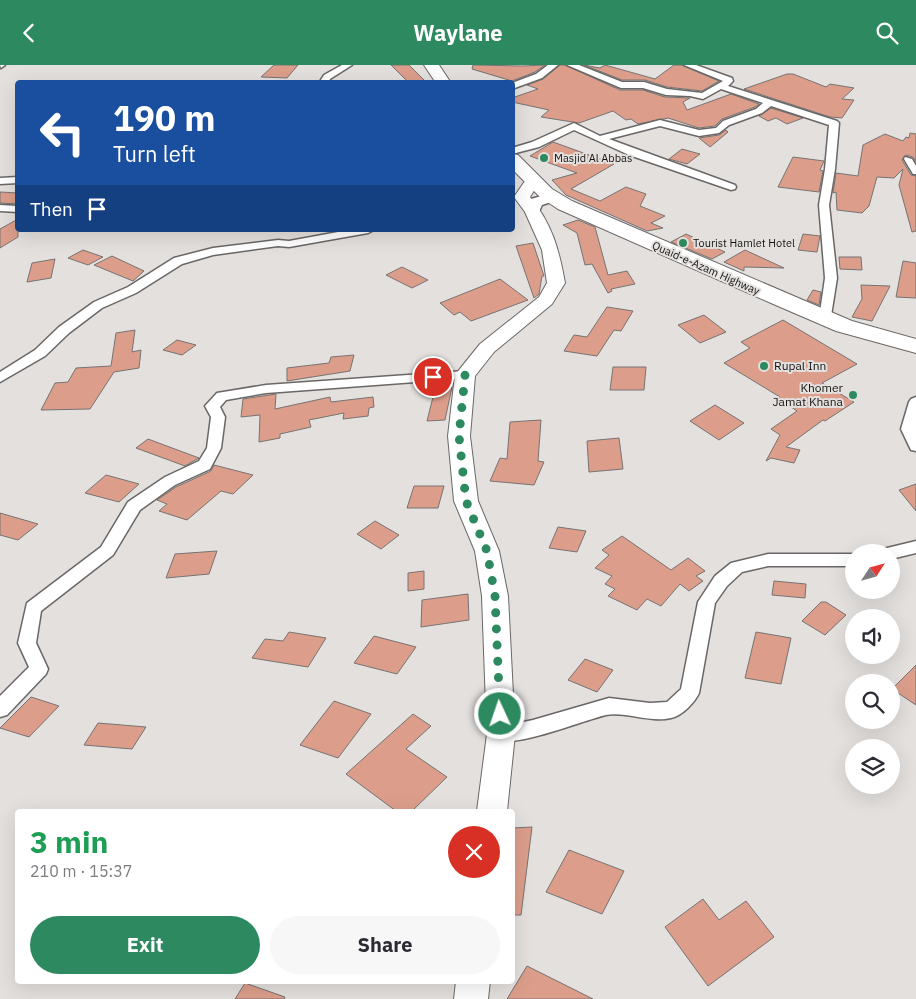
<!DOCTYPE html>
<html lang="en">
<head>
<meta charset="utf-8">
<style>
  :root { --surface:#fff; --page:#f7f7f7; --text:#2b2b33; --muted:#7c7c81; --accent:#2d895f }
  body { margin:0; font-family:"IBM Plex Sans",sans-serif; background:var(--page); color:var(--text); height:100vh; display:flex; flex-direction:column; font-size:19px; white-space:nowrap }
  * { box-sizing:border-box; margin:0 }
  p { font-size:16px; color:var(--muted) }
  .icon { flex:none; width:28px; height:28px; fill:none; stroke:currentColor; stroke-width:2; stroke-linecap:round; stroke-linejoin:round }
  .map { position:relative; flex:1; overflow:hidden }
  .side { position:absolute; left:15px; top:744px; width:500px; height:175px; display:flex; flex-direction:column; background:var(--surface); border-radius:5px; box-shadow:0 5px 20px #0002 }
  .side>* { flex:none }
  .guide { position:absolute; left:15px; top:15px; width:500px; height:152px; border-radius:5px; box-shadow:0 5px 20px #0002; background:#1a4fa0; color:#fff; overflow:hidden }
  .needle { width:32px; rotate:54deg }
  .controls { position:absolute; left:845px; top:479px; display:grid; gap:10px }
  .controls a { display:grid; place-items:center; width:55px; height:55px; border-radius:50%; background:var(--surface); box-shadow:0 5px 20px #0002; font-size:25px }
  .pin { position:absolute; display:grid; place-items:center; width:42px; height:42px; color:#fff; margin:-21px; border:2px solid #fff; border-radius:50%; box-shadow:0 1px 5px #0007 }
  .me { position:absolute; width:55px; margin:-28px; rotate:357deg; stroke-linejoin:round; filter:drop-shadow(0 0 4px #0008) }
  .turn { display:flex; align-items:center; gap:18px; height:105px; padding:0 15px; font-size:22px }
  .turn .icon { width:65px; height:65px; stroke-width:2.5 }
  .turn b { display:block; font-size:35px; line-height:42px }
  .then { display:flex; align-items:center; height:48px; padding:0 15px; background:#0003; gap:10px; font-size:19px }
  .round { display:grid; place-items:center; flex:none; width:52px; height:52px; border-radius:26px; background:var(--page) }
  .headline { display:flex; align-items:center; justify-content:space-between; height:85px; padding:0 15px }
  h1 { font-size:30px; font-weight:700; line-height:38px; color:#1e9e55 }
  .cta { display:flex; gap:10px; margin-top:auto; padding:10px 15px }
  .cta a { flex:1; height:58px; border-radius:30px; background:var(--accent); color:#fff; font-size:20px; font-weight:700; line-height:58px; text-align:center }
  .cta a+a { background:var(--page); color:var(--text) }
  header { display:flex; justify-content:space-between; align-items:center; height:65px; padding:0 15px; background:var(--accent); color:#fff; font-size:22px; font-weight:700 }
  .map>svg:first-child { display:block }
  .building { fill:#dc9e8b; stroke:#767372 }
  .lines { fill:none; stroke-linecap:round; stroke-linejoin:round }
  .pedestrian-casing { stroke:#6a6766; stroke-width:3 }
  .minor-casing { stroke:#6a6766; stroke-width:3 }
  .tertiary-casing { stroke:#6a6766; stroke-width:3 }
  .secondary-casing { stroke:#6a6766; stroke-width:2 }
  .trunk-casing { stroke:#6a6766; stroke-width:2 }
  .pedestrian { fill:#fff; fill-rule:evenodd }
  .minor { fill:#fff; fill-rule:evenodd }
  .tertiary { fill:#fff; fill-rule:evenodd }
  .secondary { fill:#fff; fill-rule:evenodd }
  .trunk { fill:#fff; fill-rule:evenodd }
  .route { stroke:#2d895f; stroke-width:9; stroke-dasharray:0 16.2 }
  .poi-dot { fill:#2d895f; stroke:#e3e0de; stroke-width:2 }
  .labels { text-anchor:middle; stroke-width:4; stroke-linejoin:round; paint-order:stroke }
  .far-poi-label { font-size:11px; fill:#141312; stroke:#e3e0de; text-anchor:start }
  .far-street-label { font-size:11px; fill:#141312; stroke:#e3e0de }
  .poi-label { font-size:12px; fill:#141312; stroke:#e3e0de; text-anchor:start }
</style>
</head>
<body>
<header><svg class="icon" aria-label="back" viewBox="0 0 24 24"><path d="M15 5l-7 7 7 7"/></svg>Waylane<svg class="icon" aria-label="search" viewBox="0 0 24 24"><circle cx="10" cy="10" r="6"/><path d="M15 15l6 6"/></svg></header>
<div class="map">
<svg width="916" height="934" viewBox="0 0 916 934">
  <rect width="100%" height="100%" fill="#e3e0de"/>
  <path class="building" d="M274,0H298L287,13L261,12Z
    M391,0H409L427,18H409Z
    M473,0L523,1L545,0L535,7L512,16L472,4Z
    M560,0H565L620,25H643L665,32L690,33L683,37L687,45L731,29L759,39L755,42L722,54L715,61L699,63L668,53L638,59L631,54L626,55L613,46L579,58L541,52L549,45L512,37V33L538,24L527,20L543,14Z
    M584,0L600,3L605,0L655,14L674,0H682L719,16L702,26L667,22L645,15H622Z
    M787,9H793L826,22L830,19L854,23L842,34L854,35L842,53L830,52L744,24Z
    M771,43L803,53L787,59L776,53L768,56L759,51Z
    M726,65L728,67L710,82L699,73L719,70Z
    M910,68L916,69V97L913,92L906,90L902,95L911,110L916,111V166L912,167L899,120L903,104L894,113L877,112L869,141L862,148L837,145L836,127L833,128L836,108L858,111L863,80L885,69L903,76L906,72L909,73Z
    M553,77L614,99L571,124L600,136L626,122L646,129L640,141L665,151L651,158L663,163L647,166L566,130L552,115L577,108L530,91Z
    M682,84L700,89L687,99L669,94Z
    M793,92L824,96L820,105L823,106L819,127L778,122Z
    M0,127L18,128V139L0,138Z
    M18,154V172L0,183V164Z
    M578,155L595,162L608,210L627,206L635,219L611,224L612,226L608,228L592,199L585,200L577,168L563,160Z
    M686,169L725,187L712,194L671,177Z
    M803,169L820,171L817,187L798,185Z
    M533,178L544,211H542L539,229L534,233L516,181Z
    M83,185L103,192L88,200L68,193Z
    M745,185L784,203L744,202V206L724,197Z
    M112,191L144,206L133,216L94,200Z
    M839,192H861L862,205L840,204Z
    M55,194L51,213L27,217L32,198Z
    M903,196L916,198V233L896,232Z
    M402,202L428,215L412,223L386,210Z
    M500,214L528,235L471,256L460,247L454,250L440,238Z
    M861,220L890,221L872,256L852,252L862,234Z
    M813,225L821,227L819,240L807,235Z
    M607,242L633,246L621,266L614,265L597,291L564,286L574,270L587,272Z
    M704,250L726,267L700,278L678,260Z
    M783,255L857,299L822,318L854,337L825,356L823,355L786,382L800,385L794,398L771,393L766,396L780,370L771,364L797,346L778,333L780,332L724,298L750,283L741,277Z
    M135,265L132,287L141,285L139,303L114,307L90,344L41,345L55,318L68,317L76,303L111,301L116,268Z
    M177,275L196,280L182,290L163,285Z
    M354,290L350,306L287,316V303L329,298L331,292Z
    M613,302H646L644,325H610Z
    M452,322L445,355L427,356L435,324Z
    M276,329L275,344L330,332L331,337L373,332L374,342L369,343L368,351L343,354L344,348L309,355L311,362L280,369V373L259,377L260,350L241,352L243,334Z
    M715,340L744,358L719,375L690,356Z
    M541,355L538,396L544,397L534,420L490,416L500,393L507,394L510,357Z
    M619,373L623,404L589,407L587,376Z
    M148,374L199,393L185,401L136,383Z
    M214,400L253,410L233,429L221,426L187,455L159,446L167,439L157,435L176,422L211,406Z
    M106,410L139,419L119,437L85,428Z
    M916,419V446L899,425Z
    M414,421H444L438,443H407Z
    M0,448L38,459L18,475L0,470Z
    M375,456L399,470L381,484L357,469Z
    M558,462L586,466L577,487L549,483Z
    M622,471L671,505L688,493L705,506L696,511L703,516L689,526L680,519L661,541L647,534L637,545L608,531L615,524L605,519L612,511L595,503L609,490L602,485Z
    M217,486L209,509L166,513L175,489Z
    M424,506V524L408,526V508Z
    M774,516L806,519L805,533L772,530Z
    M468,529L469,555L421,562L422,535Z
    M821,537H826L846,550L825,570L802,556Z
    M289,567L326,573L308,602L252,593L265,574L283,576Z
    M756,567L791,573L781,619L745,613Z
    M374,571L416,582L397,609L354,598Z
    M585,594L613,605L597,627L568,615Z
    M916,600V640L892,624Z
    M31,632L59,641L29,672L0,663Z
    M334,636L371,649L338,693L300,680Z
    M413,649L431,661L406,684L447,712L412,746H396L346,709Z
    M98,658L146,662L132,684L84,680Z
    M532,762L521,850H512V763Z
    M569,785L624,806L602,849L546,827Z
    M703,834L719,855L746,836L774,872L708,921L665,862Z
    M527,901L593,934H507Z
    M245,918L285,932L284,934H235Z"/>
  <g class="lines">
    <g class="pedestrian-casing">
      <path id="pedestrian" d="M905,92L912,94L916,101V109H913L904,94Z"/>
    </g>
    <g class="minor-casing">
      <path id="minor" d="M0,0H5L1,3Z
        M342,0H352L330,14L328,18H319L324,10Z
        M548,0H558L542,13L512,24V18L536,9Z
        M567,0H579L622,17H644L667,24L702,28L723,16L684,0H696L732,13L733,16L728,21L837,56L839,58L835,104L829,140L837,213L830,257L825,258L819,254L825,213L819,140L825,104L829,60L771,41L762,48L729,60L719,68L699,71L660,61L609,74L735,120L736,122L735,124L731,125L629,90L574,65L539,82L512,89V83L532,77L574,58L600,71L660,55L699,65L716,63L723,56L756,44L763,38L721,24L703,34L690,31L666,30L643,23H621Z
        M18,112V118L0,119V113Z
        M0,140L18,141V147L0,146Z
        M349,165H374L368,168L289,182L278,181L213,190L182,199L136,228L102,243L69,268L45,291L0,317V307L35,285L59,262L94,237L128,222L174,193L213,183L278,175L289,176Z
        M465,306L470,307L472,310L470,313L266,328L226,335L220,342L225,352L221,383L210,404L175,420L140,445L113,490L41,546L36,578L48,604L46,609L7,650L0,652V631L29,602L18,578L27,538L101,482L128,437L165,412L199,396L207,383L211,352L205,341L217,328L266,320Z
        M916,332V386L911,385L901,364L909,337L911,334Z
        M916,476V488L891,494V488H881L883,484Z
        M768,489H854V501H768L742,507L727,521L715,538L699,628C695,637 682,651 671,653C650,658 624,646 606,650C581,656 516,683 494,675L491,669L494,663L533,655L609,633L650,638L667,637L681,624L698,537L715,511L731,498Z"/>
    </g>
    <g class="tertiary-casing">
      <path id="tertiary" d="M552,128L557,129L559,132L557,135L542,140L538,149H528L526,146L531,134Z"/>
    </g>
    <g class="secondary-casing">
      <path id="secondary" d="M532,111L537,113L540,116L530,132C552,159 559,184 565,218L552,239L494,287L475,311L470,371L478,436L499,486L508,531L515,669L507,746H477L487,669L482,531L475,486L454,436L448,371L455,310L480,279L539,232L547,218L542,185L525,147L514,132L527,113Z
        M456,916H490L488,934H454Z"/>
    </g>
    <g class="trunk-casing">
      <path id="trunk" d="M424,0H439L451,18H436Z
        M512,89L518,90L552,124L572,136L852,256L916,274V288L836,266L771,238L558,144L540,132L512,104Z"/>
    </g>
    <use href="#pedestrian" class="pedestrian"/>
    <use href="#minor" class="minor"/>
    <use href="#tertiary" class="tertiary"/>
    <use href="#secondary" class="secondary"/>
    <use href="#trunk" class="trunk"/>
  </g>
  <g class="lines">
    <path class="route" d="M433,312L465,310L459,371L466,436L487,486L495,531L500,649"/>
  </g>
  <g class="poi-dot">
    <circle cx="544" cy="93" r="5"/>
    <circle cx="683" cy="178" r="5"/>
    <circle cx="764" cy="301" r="5"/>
    <circle cx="853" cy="330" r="5"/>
  </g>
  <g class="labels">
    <g class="far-poi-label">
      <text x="554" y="97">Masjid Al Abbas</text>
      <text x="693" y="182">Tourist Hamlet Hotel</text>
    </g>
    <g class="far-street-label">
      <text transform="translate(706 203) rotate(24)" y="4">Quaid-e-Azam Highway</text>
    </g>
    <g class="poi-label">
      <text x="774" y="305">Rupal Inn</text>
      <text x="843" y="327" text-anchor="end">Khomer<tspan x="843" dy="14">Jamat Khana</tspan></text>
    </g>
  </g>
</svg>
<div class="controls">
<a><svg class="needle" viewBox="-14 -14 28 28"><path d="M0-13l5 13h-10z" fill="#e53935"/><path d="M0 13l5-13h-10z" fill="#7c7c81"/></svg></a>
<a><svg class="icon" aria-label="sound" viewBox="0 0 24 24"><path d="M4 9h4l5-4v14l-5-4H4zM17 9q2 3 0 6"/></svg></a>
<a><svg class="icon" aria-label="search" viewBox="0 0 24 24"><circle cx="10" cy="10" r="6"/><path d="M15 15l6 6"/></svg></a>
<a><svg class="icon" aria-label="layers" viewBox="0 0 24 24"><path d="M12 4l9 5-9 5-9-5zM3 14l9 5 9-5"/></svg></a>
</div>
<div class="pin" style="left:433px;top:312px;background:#d93025"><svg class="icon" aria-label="arrive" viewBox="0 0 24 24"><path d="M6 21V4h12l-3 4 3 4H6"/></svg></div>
<svg class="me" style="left:500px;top:649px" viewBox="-20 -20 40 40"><circle r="17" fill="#2d895f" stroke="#fff" stroke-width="3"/><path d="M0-11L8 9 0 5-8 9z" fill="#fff"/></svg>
<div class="guide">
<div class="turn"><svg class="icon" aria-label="left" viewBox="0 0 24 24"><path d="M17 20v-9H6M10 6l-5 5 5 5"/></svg><div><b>190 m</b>Turn left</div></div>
<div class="then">Then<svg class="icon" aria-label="arrive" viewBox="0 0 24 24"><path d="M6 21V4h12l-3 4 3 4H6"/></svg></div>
</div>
<section class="side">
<div class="headline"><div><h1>3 min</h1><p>210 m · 15:37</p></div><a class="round" style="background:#d93025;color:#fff"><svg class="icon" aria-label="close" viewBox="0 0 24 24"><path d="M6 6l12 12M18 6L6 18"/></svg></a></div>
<div class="cta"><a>Exit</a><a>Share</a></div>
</section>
</div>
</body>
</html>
